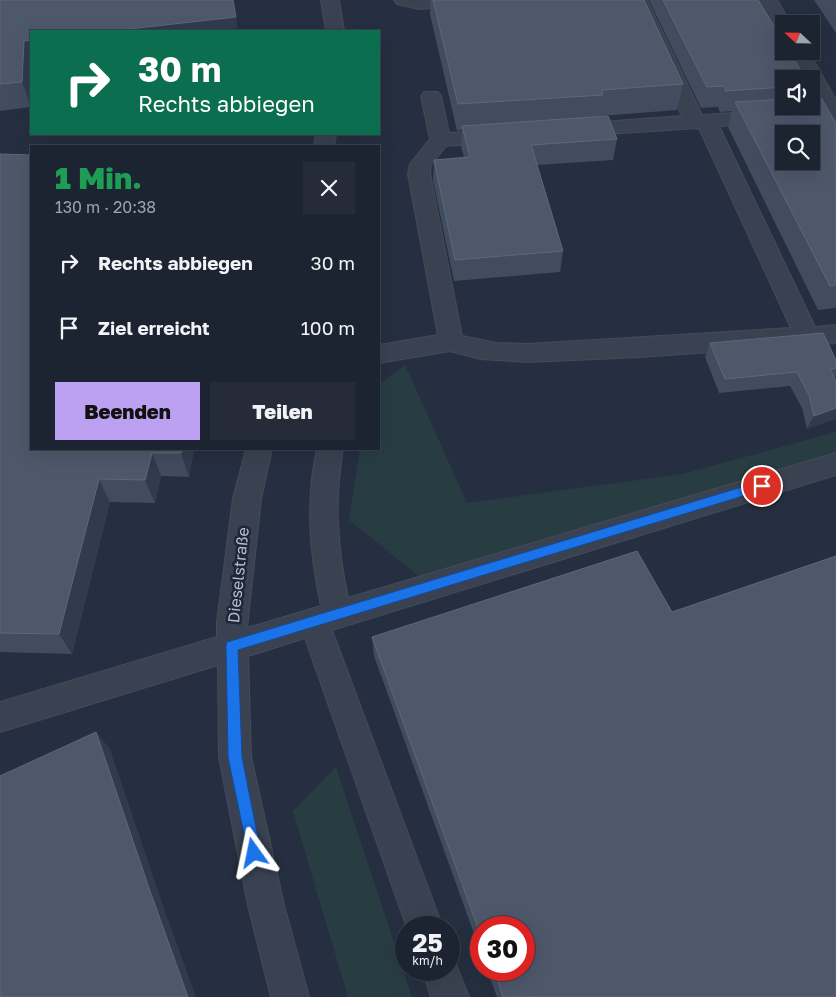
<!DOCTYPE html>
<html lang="de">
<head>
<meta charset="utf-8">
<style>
  :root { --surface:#1c2331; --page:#252b39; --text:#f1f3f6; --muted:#a0a4ab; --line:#3a404d; --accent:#bca0f2 }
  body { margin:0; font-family:"Golos Text",sans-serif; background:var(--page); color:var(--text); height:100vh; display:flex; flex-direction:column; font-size:19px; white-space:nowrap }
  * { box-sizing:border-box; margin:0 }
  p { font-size:16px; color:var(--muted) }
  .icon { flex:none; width:28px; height:28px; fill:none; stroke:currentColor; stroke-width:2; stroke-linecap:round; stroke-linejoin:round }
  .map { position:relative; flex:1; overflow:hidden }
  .drawer { position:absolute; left:30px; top:145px; width:350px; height:305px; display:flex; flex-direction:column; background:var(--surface); border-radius:0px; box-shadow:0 5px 20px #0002,0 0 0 1px var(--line) }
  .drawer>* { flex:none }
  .guide { position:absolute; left:30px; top:30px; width:350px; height:105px; border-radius:0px; box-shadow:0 5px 20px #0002,0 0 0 1px var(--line); background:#0b6e4f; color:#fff; overflow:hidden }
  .needle { width:32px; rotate:292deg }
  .buttons { position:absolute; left:775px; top:15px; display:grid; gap:10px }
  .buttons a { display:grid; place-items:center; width:45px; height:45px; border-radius:0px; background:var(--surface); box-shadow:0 5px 20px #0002,0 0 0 1px var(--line); font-size:25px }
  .speed { position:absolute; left:395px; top:916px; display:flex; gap:10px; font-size:25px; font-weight:700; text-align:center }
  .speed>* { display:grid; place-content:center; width:65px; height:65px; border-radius:50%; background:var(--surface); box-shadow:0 5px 20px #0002,0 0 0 1px var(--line); line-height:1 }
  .speed small { font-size:12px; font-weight:400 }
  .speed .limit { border:8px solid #d22; background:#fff; color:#111 }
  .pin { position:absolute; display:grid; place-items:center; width:42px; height:42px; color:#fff; margin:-21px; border:2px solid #fff; border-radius:50%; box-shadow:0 1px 5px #0007 }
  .me { position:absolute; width:55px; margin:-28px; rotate:348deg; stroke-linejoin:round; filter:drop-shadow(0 0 4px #0008) }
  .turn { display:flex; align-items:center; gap:18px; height:105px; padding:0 25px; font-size:22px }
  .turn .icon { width:65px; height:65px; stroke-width:2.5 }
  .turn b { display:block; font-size:35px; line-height:42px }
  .round { display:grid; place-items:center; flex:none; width:52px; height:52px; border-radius:0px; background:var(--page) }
  .headline { display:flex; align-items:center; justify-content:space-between; height:85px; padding:0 25px }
  h1 { font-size:30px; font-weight:800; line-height:38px; color:#1e9e55 }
  .primary-button { display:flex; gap:10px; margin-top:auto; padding:10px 25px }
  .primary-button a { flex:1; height:58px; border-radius:0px; background:var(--accent); color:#111; font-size:20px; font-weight:800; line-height:58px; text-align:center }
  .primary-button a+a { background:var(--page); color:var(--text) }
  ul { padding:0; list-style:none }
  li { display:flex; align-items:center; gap:15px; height:65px; padding:0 25px }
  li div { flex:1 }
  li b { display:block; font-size:19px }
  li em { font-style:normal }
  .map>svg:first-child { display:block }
  .green { fill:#283d42 }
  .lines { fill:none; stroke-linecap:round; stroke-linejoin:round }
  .minor-casing { stroke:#444a5a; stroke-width:2 }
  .minor { fill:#3a4251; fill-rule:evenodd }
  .wall { fill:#414c5f }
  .shaded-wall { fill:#313b4e }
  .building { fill:#4e586b; stroke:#5e687a; fill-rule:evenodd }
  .route { fill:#1a73e8; stroke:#114b97 }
  .labels { text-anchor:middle; stroke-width:5; stroke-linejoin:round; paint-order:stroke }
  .street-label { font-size:16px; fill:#b7bdcb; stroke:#1f2637 }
</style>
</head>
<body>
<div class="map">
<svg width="836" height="997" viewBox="0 0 836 997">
  <rect width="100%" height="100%" fill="#262f41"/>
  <path class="green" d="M405,365L467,503L683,474L836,432V459L441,594L349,520L360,449H379V385Z
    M336,767L412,997H348L293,811Z"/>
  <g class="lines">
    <g class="minor-casing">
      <path id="minor" d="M321,0H339L344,31H326Z
        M394,0H486L483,4L477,5L419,9L397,4Z
        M629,0H647L702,115L820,107L811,91V79H804L789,51H808L836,100V123L827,118L719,126L815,327L836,325V343L640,357L528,362L481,359L450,351L379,363V345L438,335L408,174L410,164L430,139L421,96L424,92H438L441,96L449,133L498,130L505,132L508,136L505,140L498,142L446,146L431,165L430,174L462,336L496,343L528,344L791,328L699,128L575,136L568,134L565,130L568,126L575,124L682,116Z
        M759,0H777L791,24H784V33L777,32Z
        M316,134H336L334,146H314Z
        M246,449H272L261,499L247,628L321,606C310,553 305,503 317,449H343C334,501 337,547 348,598L836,453V475L332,630L443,928H407L305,638L248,656L251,757L284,905L309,997H271L248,905L219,757L218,665L0,732V702L217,637V622L233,499Z
        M449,955L453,957L469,997H431L422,970H449Z"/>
    </g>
    <use href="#minor" class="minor"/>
  </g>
  <path class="wall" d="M0,0H233L238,31H31V107L0,111Z
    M430,0H644L683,84L677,110L600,116L617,139L613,160L537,165L563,251L560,272L454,281L433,180L434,160L464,157L461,147L462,130L457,131L430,14Z
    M649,0H758L784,79V106L836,123V308L818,310L728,127L732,111L720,112L718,107L701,108Z
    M814,0H836V33Z
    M0,154L31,449H194L189,477L161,476L155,503L110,502L72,654L0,652Z
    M710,343L836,360V375L807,429L802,408L790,386L719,393L705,357Z
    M672,612L836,997H497L487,970H524L481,928V953L374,656L372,637Z"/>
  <path class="shaded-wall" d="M236,17L238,31H111Z
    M31,40V106L22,82L24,41Z
    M836,408V419L807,429L814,416Z
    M182,449H194L189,477L181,453Z
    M152,453L161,476L155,503L145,480Z
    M99,479L110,502L72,654L59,634Z
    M96,732L110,749L162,903L196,997H188L150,891Z"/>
  <path class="building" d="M0,0H233L236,17L111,31H31V40L24,41L22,82L0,84Z
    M433,0H644L683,84L602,90L603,95L458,104Z
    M663,0H758L784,42V51H789L806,79H784V87L726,91L724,86L707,87Z
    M820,96L836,123V285L830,286L735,102L784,99V106H811V97ZM784,134H811V161H784Z
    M608,116L617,139L531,145L563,251L455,260L434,160L470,157L462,126Z
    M0,154L31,155V449H182L181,453H152L145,480L99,479L59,634L0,633Z
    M823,333L836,360V368L830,369L836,380V408L814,416L809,395L797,372L725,379L710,343Z
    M637,551L672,612L836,556V997H503L494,970H524V928H481V936L372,637Z
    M96,732L150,891L188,997H0V776Z"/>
  <path class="route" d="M762,481L766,482V489L238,650L242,757L261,853L259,858L254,860L249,858L228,757L226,646L227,642Z"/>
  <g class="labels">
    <g class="street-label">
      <text transform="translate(238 575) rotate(-84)" y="6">Dieselstraße</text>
    </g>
  </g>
</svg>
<div class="buttons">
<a><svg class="needle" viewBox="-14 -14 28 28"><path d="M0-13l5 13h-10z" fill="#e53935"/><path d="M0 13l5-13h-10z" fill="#a0a4ab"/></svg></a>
<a><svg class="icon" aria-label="sound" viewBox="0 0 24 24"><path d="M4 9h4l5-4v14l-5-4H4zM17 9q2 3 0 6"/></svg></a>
<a><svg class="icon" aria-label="search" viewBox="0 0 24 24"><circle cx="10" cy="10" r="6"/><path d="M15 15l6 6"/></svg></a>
</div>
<div class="speed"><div>25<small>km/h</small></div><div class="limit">30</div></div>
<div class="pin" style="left:762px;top:486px;background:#d93025"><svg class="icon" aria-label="arrive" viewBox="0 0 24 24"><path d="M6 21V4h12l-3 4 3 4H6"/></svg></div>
<svg class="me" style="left:254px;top:853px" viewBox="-20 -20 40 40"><path d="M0-17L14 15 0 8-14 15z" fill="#1a73e8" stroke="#fff" stroke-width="4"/></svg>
<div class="guide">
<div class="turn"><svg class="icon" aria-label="right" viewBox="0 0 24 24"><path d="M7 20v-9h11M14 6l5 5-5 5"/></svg><div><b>30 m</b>Rechts abbiegen</div></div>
</div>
<section class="drawer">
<div class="headline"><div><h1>1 Min.</h1><p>130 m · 20:38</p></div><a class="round"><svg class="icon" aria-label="close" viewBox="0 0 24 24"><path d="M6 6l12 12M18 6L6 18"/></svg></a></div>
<ul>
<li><svg class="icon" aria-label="right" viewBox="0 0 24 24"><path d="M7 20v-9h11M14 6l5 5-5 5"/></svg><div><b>Rechts abbiegen</b></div><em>30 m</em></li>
<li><svg class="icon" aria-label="arrive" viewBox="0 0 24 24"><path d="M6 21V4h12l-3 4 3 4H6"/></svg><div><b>Ziel erreicht</b></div><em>100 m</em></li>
</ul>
<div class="primary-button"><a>Beenden</a><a>Teilen</a></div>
</section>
</div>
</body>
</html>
